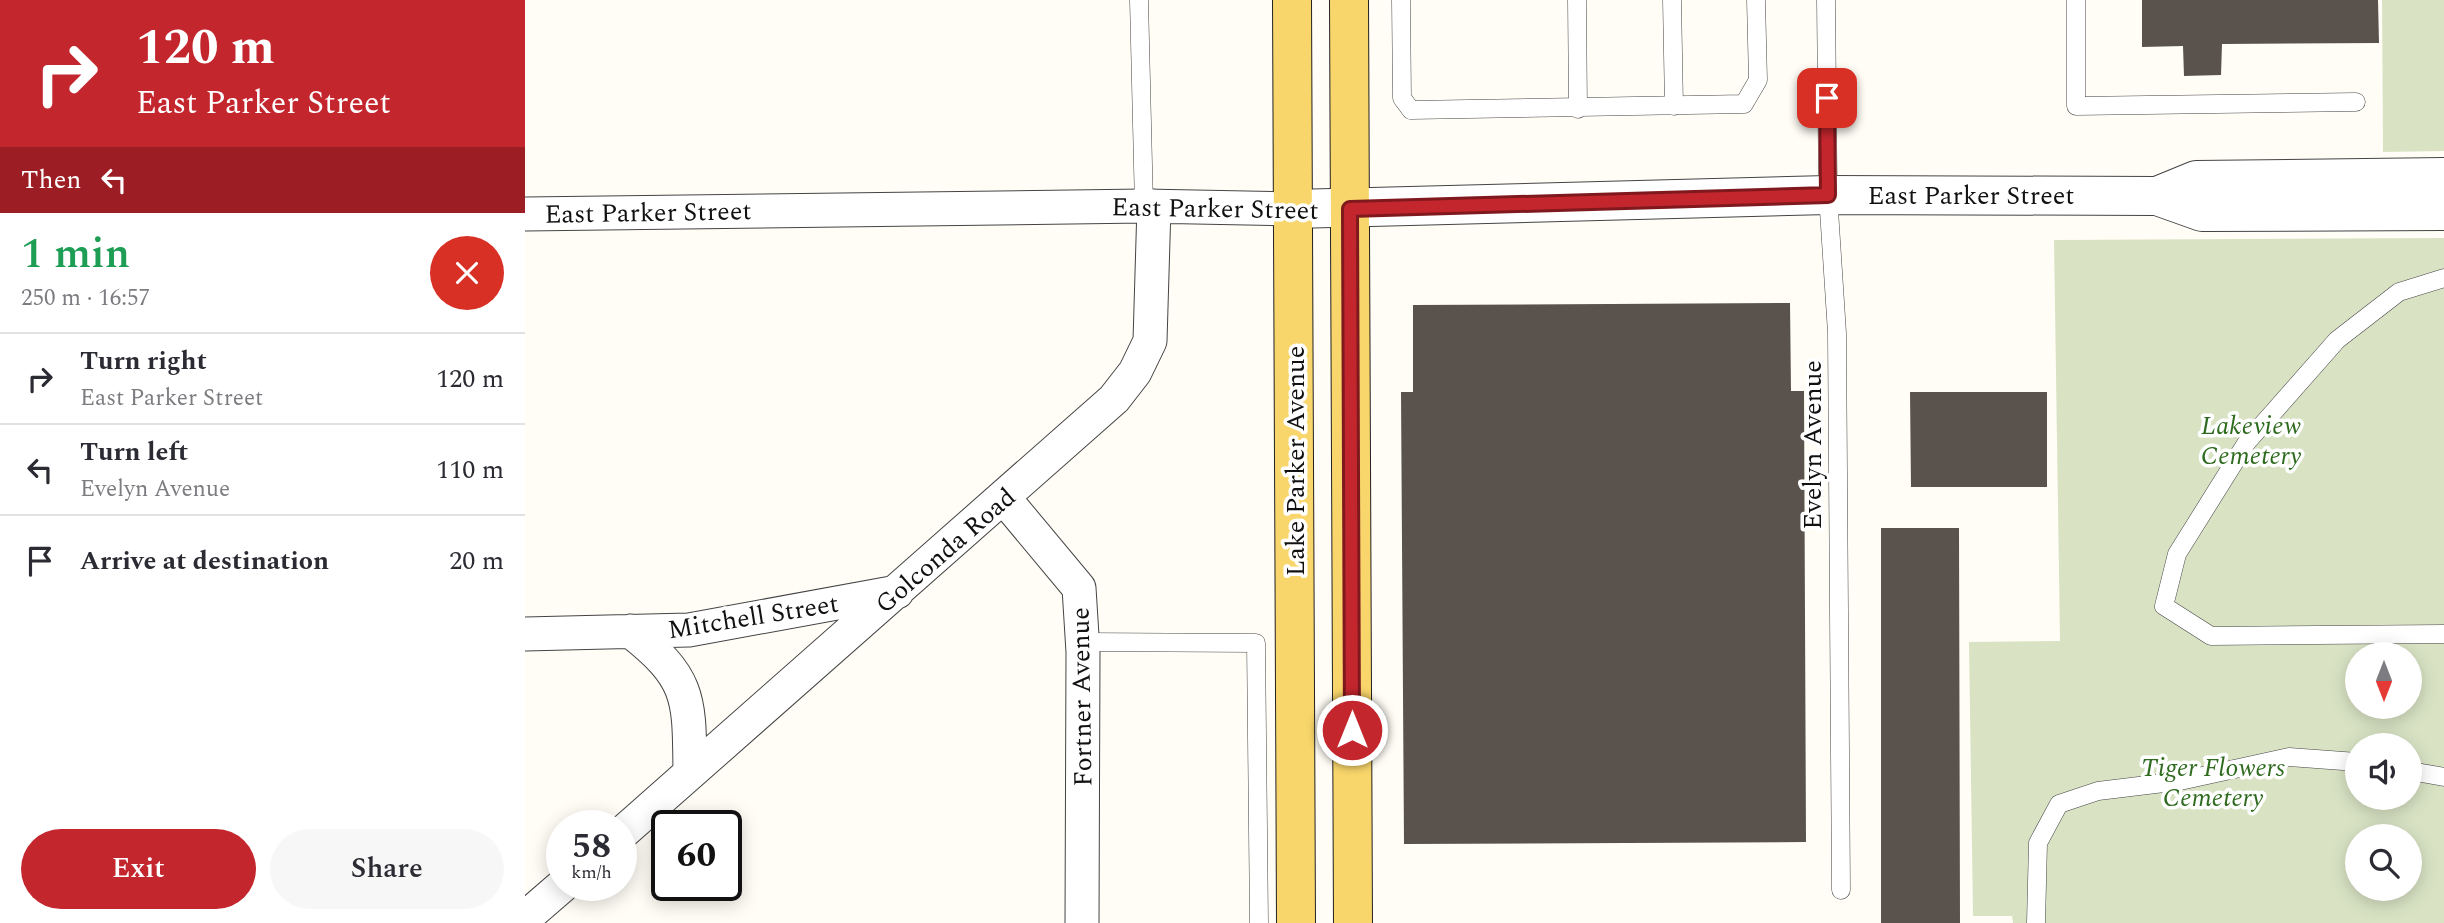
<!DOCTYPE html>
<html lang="en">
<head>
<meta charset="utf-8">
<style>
  :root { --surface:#fff; --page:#f7f7f7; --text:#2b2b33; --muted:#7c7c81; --line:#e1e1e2; --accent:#c4262e }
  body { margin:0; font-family:Spectral,serif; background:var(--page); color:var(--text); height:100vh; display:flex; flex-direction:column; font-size:26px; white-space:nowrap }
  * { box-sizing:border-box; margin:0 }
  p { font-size:23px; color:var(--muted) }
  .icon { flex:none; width:38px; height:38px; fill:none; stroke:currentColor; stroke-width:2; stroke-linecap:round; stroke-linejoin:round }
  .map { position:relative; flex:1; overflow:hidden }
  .panel { display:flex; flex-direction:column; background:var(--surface); width:525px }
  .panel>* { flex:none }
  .banner { background:#c4262e; color:#fff; overflow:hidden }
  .needle { width:46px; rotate:180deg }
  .buttons { position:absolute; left:1820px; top:642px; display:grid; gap:14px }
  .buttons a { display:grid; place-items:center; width:77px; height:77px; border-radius:50%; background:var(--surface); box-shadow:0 4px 18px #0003; font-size:35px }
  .speed { position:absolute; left:21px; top:810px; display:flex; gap:14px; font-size:35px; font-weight:700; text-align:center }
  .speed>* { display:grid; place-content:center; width:91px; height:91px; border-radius:50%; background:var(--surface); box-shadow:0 4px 18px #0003; line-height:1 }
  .speed small { font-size:18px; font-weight:400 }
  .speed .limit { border:4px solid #111; border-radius:10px; background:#fff; color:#111 }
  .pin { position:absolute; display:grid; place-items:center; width:60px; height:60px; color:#fff; margin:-30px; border-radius:14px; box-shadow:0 4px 10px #0006 }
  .me { position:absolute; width:77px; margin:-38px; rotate:0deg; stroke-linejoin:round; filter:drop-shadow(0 0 5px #0008) }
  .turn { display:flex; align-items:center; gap:24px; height:147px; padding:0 21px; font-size:32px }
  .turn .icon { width:91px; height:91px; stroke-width:2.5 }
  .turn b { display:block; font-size:49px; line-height:60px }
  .then { display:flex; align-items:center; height:66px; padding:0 21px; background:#0003; gap:14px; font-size:26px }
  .round { display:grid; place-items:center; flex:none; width:74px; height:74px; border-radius:37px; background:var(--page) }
  .headline { display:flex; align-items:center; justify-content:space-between; height:119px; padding:0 21px }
  h1 { font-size:42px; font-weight:600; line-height:52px; color:#1e9e55 }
  .action { display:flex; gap:14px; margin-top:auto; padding:14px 21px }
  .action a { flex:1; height:80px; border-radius:42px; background:var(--accent); color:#fff; font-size:28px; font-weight:600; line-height:80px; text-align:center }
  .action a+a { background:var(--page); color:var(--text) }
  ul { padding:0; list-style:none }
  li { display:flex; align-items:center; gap:21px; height:91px; padding:0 21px; border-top:2px solid var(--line) }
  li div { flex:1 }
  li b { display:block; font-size:26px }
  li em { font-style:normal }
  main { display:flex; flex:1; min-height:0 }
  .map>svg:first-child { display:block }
  .cemetery { fill:#d9e3c4; fill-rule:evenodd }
  .building { fill:#5a524d }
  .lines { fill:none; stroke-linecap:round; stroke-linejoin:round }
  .service-casing { stroke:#444; stroke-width:19 }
  .minor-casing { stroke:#444; stroke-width:35 }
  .tertiary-casing { stroke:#444; stroke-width:40 }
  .primary-casing { stroke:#222; stroke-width:40 }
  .service { stroke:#fff; stroke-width:18 }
  .minor { stroke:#fff; stroke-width:33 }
  .tertiary { stroke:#fff; stroke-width:38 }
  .primary { stroke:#f9d66b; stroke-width:38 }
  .route-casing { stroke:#7f191e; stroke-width:18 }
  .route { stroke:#c4262e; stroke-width:12 }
  .labels { text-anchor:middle; stroke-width:7; stroke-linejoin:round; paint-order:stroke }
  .street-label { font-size:26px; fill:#111; stroke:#fff }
  .park-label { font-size:26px; font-style:italic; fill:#2f6b1f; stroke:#fff }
</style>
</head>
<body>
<main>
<section class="panel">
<div class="banner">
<div class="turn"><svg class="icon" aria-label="right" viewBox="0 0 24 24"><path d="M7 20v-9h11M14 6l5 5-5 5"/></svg><div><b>120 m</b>East Parker Street</div></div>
<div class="then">Then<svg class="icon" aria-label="left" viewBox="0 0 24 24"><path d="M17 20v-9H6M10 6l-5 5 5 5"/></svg></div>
</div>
<div class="headline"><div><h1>1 min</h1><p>250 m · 16:57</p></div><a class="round" style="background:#d93025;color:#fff"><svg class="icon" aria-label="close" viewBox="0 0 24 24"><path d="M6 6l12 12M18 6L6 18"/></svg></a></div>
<ul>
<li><svg class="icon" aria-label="right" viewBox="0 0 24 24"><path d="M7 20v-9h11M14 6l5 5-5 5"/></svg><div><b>Turn right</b><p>East Parker Street</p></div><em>120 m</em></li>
<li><svg class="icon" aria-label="left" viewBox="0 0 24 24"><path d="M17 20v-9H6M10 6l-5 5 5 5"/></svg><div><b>Turn left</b><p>Evelyn Avenue</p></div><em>110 m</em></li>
<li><svg class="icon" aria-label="arrive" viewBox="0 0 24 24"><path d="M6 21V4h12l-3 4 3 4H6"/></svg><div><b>Arrive at destination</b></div><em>20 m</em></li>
</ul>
<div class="action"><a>Exit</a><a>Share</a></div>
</section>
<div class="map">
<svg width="1919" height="923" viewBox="0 0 1919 923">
  <rect width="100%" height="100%" fill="#fffdf5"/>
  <path class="cemetery" d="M1857,0H1919V151L1858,152Z
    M1919,238V923H1488L1487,916H1448L1444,642L1535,641L1529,240ZM1832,654H1885V707H1832ZM1832,746H1885V798H1832ZM1832,836H1885V889H1832Z"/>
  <path class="building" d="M1617,0H1853L1854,43L1697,44L1696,75L1659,76L1658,46L1617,47Z
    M1265,303L1266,391H1279L1281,842L879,844L876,392H888V305Z
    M1385,392H1522V487H1386Z
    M1356,528H1434L1435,923H1356Z"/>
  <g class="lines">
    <g class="service-casing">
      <path id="service" d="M614,0L619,206
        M876,0L877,98L886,110L1219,104L1233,80L1231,0
        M1052,0L1053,109
        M1147,0L1149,106
        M1301,0L1303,195L1312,333L1316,890
        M1551,0V106L1831,102
        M1919,278L1874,292L1812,340L1722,442L1652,554L1639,606L1686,636L1919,634
        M557,642L731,643L734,923
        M1885,771L1919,777
        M1511,923L1513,843L1534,804L1573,791L1655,781L1764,757L1832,762"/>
    </g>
    <g class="minor-casing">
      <path id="minor" d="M0,214L619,206L768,209
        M479,498L554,588L558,652L557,923
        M105,631C167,679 164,699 165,773
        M0,634L164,630L372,592
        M96,834L589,399L610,372L625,341L629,206
        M0,918L37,886"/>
    </g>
    <g class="tertiary-casing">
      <path id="tertiary" d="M1632,196L1671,180L1919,177
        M768,209L1303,195L1632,196L1677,212L1919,211"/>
    </g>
    <g class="primary-casing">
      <path id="primary" d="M767,0L771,923
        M824,0L828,923"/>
    </g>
    <use href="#service" class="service"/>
    <use href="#minor" class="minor"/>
    <use href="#tertiary" class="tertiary"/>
    <use href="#primary" class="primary"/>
  </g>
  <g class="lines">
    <g class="route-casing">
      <path id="route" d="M827,730L825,209L1303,195L1302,98"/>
    </g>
    <use href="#route" class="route"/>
  </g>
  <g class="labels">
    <g class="street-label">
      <text x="1446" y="204">East Parker Street</text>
      <text transform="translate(690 208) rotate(1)" y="9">East Parker Street</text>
      <text transform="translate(123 212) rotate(-1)" y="9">East Parker Street</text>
      <text transform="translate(1287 445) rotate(-90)" y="9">Evelyn Avenue</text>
      <text transform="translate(770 461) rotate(-90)" y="9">Lake Parker Avenue</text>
      <text transform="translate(420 550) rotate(-41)" y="9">Golconda Road</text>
      <text transform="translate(228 616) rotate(-9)" y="9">Mitchell Street</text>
      <text transform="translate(556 697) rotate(-91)" y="9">Fortner Avenue</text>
    </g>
    <g class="park-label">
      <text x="1726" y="434">Lakeview<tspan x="1726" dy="30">Cemetery</tspan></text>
      <text x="1688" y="776">Tiger Flowers<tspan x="1688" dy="30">Cemetery</tspan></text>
    </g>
  </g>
</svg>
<div class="buttons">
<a><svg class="needle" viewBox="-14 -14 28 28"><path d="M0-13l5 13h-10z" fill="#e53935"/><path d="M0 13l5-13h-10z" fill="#7c7c81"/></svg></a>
<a><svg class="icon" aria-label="sound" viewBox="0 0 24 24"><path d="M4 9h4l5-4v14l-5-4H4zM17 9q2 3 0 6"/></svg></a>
<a><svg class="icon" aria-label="search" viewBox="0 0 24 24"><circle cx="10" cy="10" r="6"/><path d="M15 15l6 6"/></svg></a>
</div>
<div class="speed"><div>58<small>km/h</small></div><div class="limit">60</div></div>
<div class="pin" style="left:1302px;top:98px;background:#d93025"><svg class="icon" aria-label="arrive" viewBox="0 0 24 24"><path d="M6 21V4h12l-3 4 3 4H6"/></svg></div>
<svg class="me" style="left:827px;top:730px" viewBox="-20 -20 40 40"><circle r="17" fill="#c4262e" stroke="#fff" stroke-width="3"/><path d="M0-11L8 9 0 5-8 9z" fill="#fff"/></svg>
</div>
</main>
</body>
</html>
